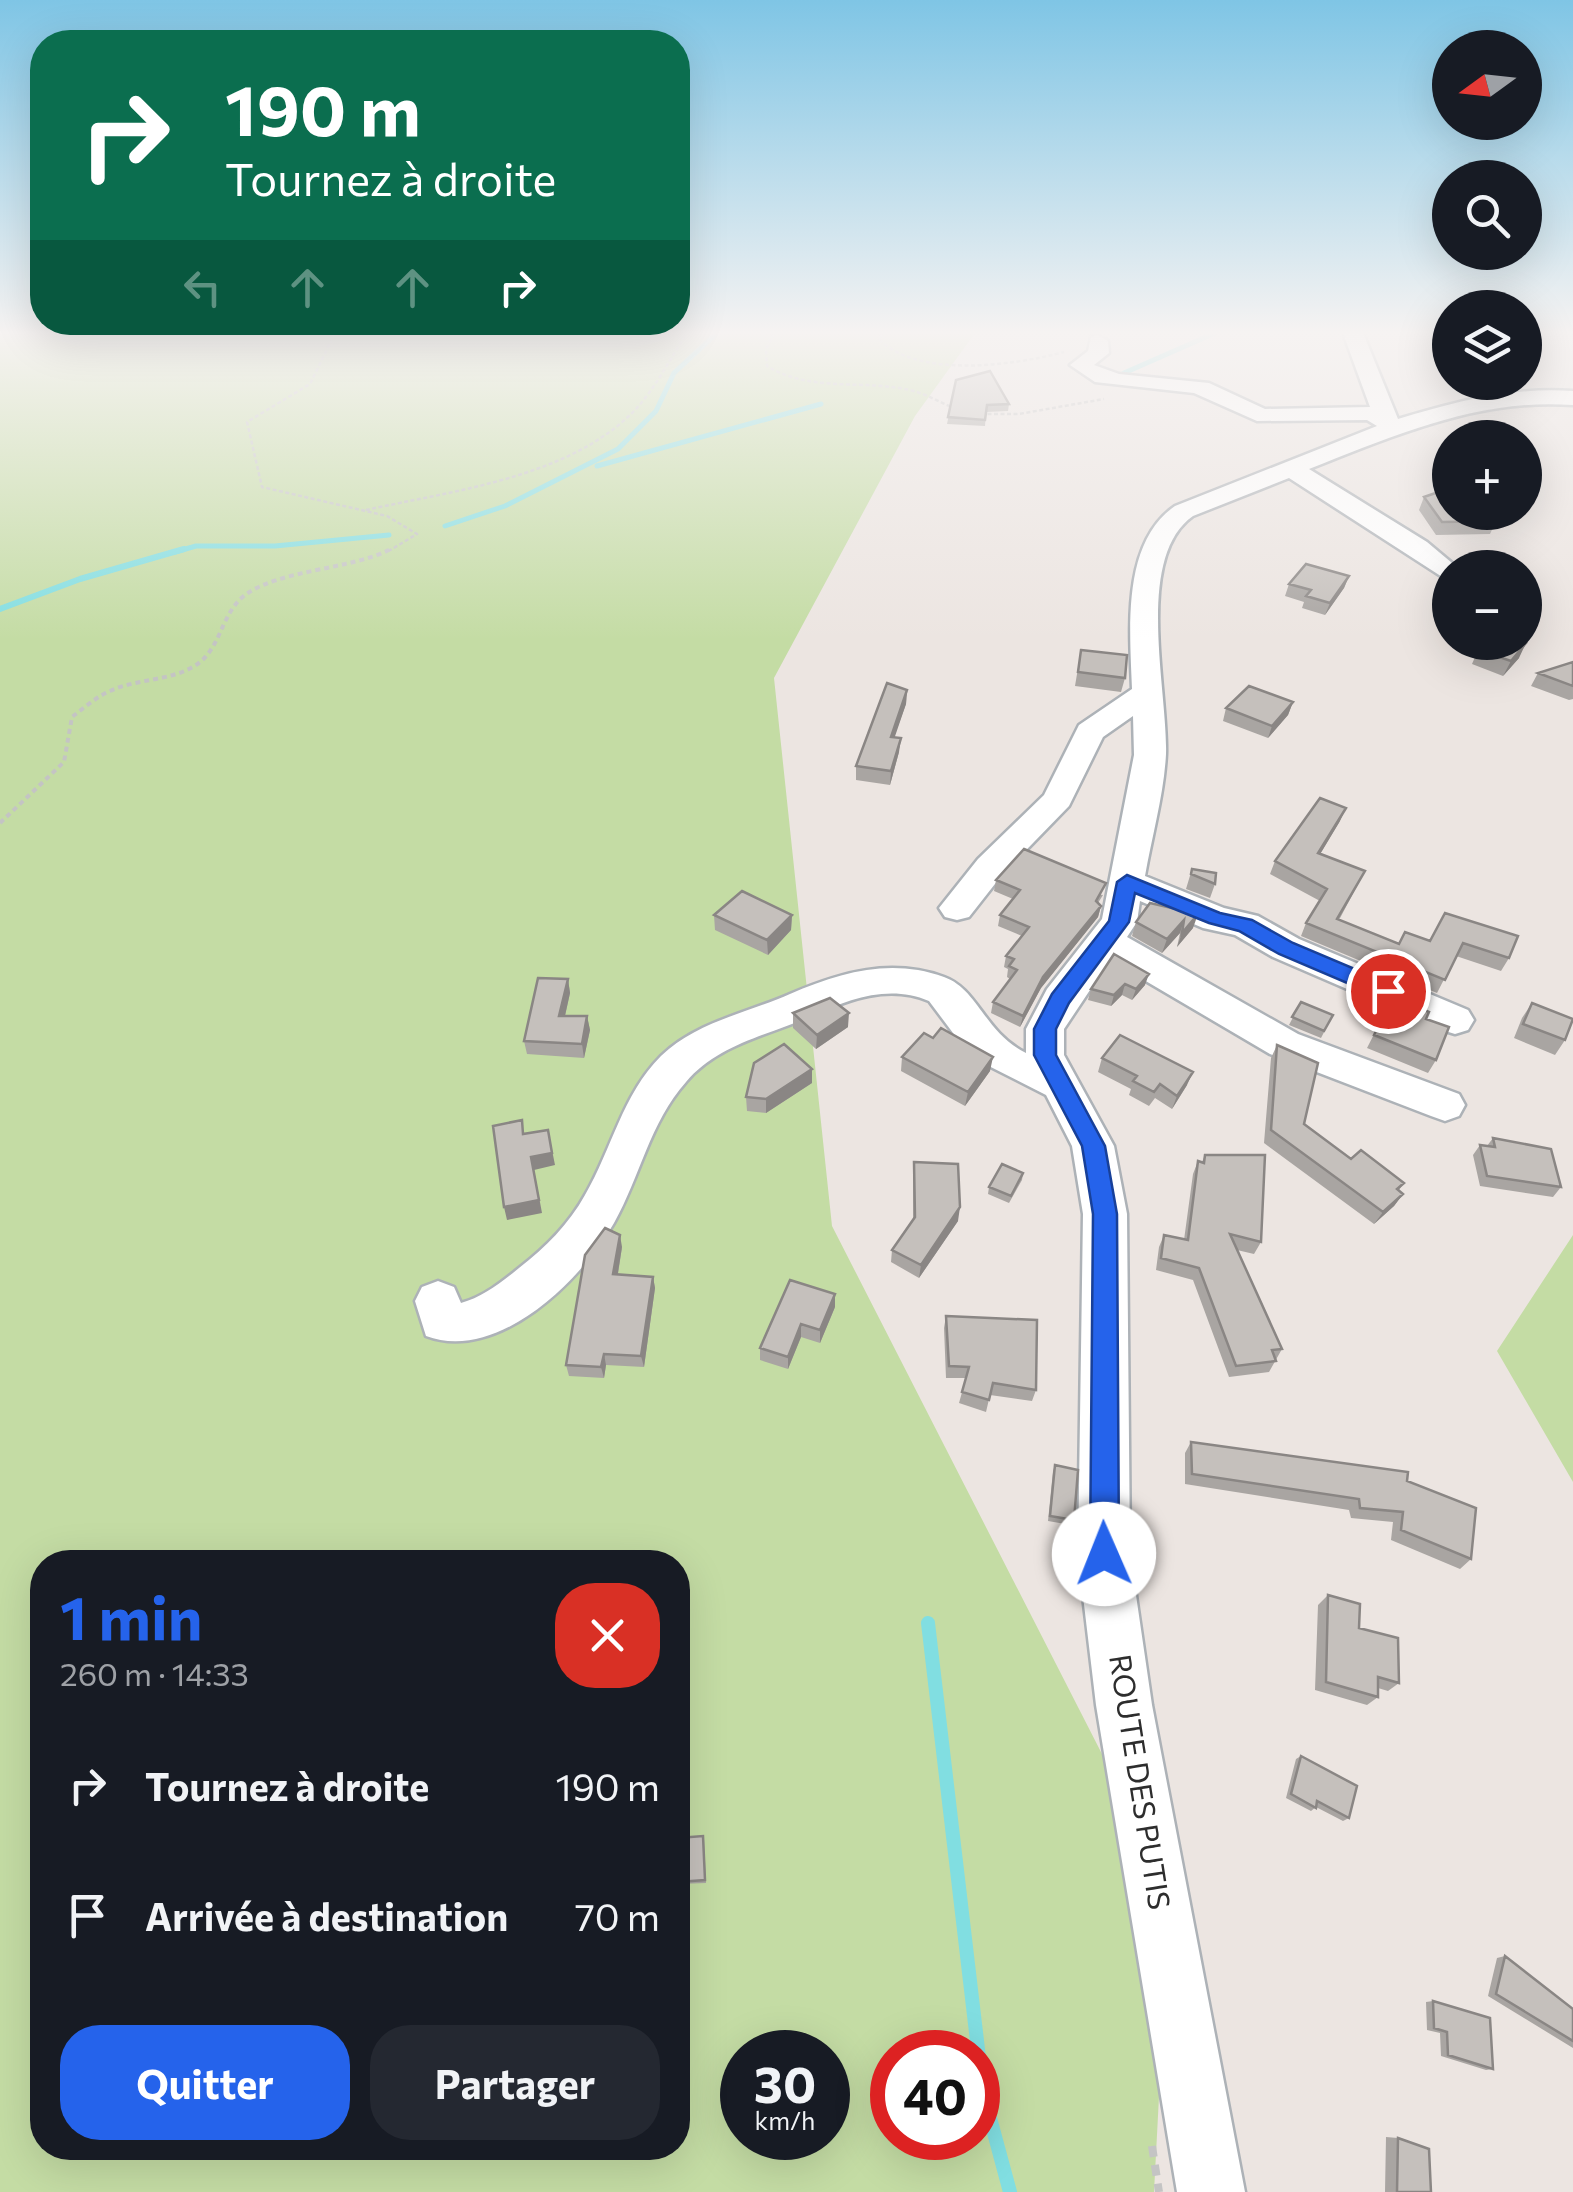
<!DOCTYPE html>
<html lang="fr">
<head>
<meta charset="utf-8">
<style>
  :root { --surface:#171b24; --page:#242831; --text:#f1f3f6; --muted:#9ea1a6; --accent:#2563eb }
  body { margin:0; font-family:Commissioner,sans-serif; background:var(--page); color:var(--text); height:100vh; display:flex; flex-direction:column; font-size:38px; white-space:nowrap }
  * { box-sizing:border-box; margin:0 }
  p { font-size:32px; color:var(--muted) }
  .icon { flex:none; width:55px; height:55px; fill:none; stroke:currentColor; stroke-width:2; stroke-linecap:round; stroke-linejoin:round }
  .map { position:relative; flex:1; overflow:hidden }
  .panel { position:absolute; left:30px; top:1550px; width:660px; height:610px; display:flex; flex-direction:column; background:var(--surface); border-radius:40px; box-shadow:0 10px 40px #0002 }
  .panel>* { flex:none }
  .hud { position:absolute; left:30px; top:30px; width:660px; height:305px; border-radius:40px; box-shadow:0 10px 40px #0002; background:#0b6e4f; color:#fff; overflow:hidden }
  .needle { width:65px; rotate:255deg }
  .controls { position:absolute; left:1432px; top:30px; display:grid; gap:20px }
  .controls a { display:grid; place-items:center; width:110px; height:110px; border-radius:50%; background:var(--surface); box-shadow:0 10px 40px #0002; font-size:50px }
  .speed { position:absolute; left:720px; top:2030px; display:flex; gap:20px; font-size:50px; font-weight:700; text-align:center }
  .speed>* { display:grid; place-content:center; width:130px; height:130px; border-radius:50%; background:var(--surface); box-shadow:0 10px 40px #0002; line-height:1 }
  .speed small { font-size:25px; font-weight:400 }
  .speed .limit { border:15px solid #d22; background:#fff; color:#111 }
  .pin { position:absolute; display:grid; place-items:center; width:85px; height:85px; color:#fff; margin:-42px; border:5px solid #fff; border-radius:50%; box-shadow:0 2px 10px #0007 }
  .me { position:absolute; width:110px; margin:-55px; rotate:359deg; stroke-linejoin:round; filter:drop-shadow(0 0 8px #0008) }
  .turn { display:flex; align-items:center; gap:35px; height:210px; padding:0 30px; font-size:45px }
  .turn .icon { width:130px; height:130px; stroke-width:2.5 }
  .turn b { display:block; font-size:70px; line-height:85px }
  .lanes { display:flex; align-items:center; height:95px; padding:0 30px; background:#0003; justify-content:center; gap:50px; direction:ltr }
  .lanes .off { opacity:.35 }
  .round { display:grid; place-items:center; flex:none; width:105px; height:105px; border-radius:40px; background:var(--page) }
  .summary { display:flex; align-items:center; justify-content:space-between; height:170px; padding:0 30px }
  h1 { font-size:60px; font-weight:700; line-height:75px; color:var(--accent) }
  .action { display:flex; gap:20px; margin-top:auto; padding:20px 30px }
  .action a { flex:1; height:115px; border-radius:40px; background:var(--accent); color:#fff; font-size:40px; font-weight:700; line-height:115px; text-align:center }
  .action a+a { background:var(--page); color:var(--text) }
  ul { padding:0; list-style:none }
  li { display:flex; align-items:center; gap:30px; height:130px; padding:0 30px }
  li div { flex:1 }
  li b { display:block; font-size:38px }
  li em { font-style:normal }
  .map>svg:first-child { display:block }
  .green { fill:#c4dca4; fill-rule:evenodd }
  .lines { fill:none; stroke-linecap:round; stroke-linejoin:round }
  .stream-far3 { stroke:#81dee1; stroke-width:5 }
  .stream-far2 { stroke:#81dee1; stroke-width:6 }
  .stream-far1 { stroke:#81dee1; stroke-width:10 }
  .stream { stroke:#81dee1; stroke-width:14 }
  .minor-casing { stroke:#adb2b7; stroke-width:5 }
  .path-far2 { stroke:#c4c4c4; stroke-width:2.5; stroke-dasharray:4 2.5; stroke-linecap:butt }
  .path-far1 { stroke:#c4c4c4; stroke-width:4; stroke-dasharray:5 4; stroke-linecap:butt }
  .path { stroke:#c4c4c4; stroke-width:8; stroke-dasharray:11 8; stroke-linecap:butt }
  .minor { fill:#fff; fill-rule:evenodd }
  .wall { fill:#a9a5a2 }
  .shaded-wall { fill:#8a8684 }
  .building { fill:#c5c0bc; stroke:#8a8684; stroke-width:2.5 }
  .route { fill:#2563eb; stroke:#184099; stroke-width:2.5 }
  .labels { text-anchor:middle; stroke-width:8; stroke-linejoin:round; paint-order:stroke }
  .street-label { font-size:30px; fill:#2d2d2d; stroke:#fff }
</style>
</head>
<body>
<div class="map">
<svg width="1573" height="2192" viewBox="0 0 1573 2192">
  <rect width="100%" height="100%" fill="#ece5e1"/>
  <path class="green" d="M0,333H975L915,416L774,678L832,1226L1170,1887L1154,2192H0ZM42,1562H678V2148H42ZM742,2052H828V2138H742ZM892,2052H978V2138H892Z
    M1573,1235V1482L1497,1351Z"/>
  <g class="lines">
    <path class="stream-far3" d="M1124,373L1215,333
      M597,466L821,404
      M445,526L505,506L618,449L656,411L674,373L717,333
      M175,552L196,546H275L389,535"/>
    <path class="stream-far2" d="M0,609L80,579L184,549"/>
    <path class="stream-far1" d="M928,1622V1626"/>
    <path class="stream" d="M928,1623L983,2092L1010,2192"/>
    <g class="minor-casing">
      <path id="minor" d="M1343,333H1363L1398,419C1458,401 1509,387 1573,391V405C1479,398 1396,435 1309,469L1427,542L1458,568H1450V582L1289,478L1193,516C1134,557 1168,691 1166,754C1164,794 1152,836 1145,876L1224,908L1258,916L1299,939L1468,1010L1474,1020L1468,1030L1455,1034L1442,1030L1273,957L1235,935L1203,928L1140,901L1137,922L1127,937L1298,1034L1459,1094L1465,1105L1459,1116L1445,1121L1431,1116L1270,1054L1110,960L1064,1029V1055L1114,1146L1127,1214L1130,1554L1152,1705L1245,2192H1177L1096,1705L1078,1554L1083,1214L1072,1146L1046,1095L971,1057L929,1001C889,984 849,999 812,1016C769,1035 718,1044 686,1082C650,1122 640,1177 614,1223C581,1281 497,1363 426,1336L415,1301L422,1287L438,1281L454,1287L461,1303C483,1297 502,1282 519,1268C545,1248 569,1224 585,1195C612,1149 622,1095 661,1056C696,1022 747,1013 790,994C841,972 891,958 944,977C978,989 984,1032 1026,1053V1029L1047,989L1102,919L1134,755L1133,716L1103,737L1069,806L1002,875L969,917L957,920L945,917L939,908L978,859L1044,795L1079,725L1132,689C1130,631 1121,543 1175,506L1377,426L1367,420L1257,421L1194,393L1095,382L1070,365L1088,351L1091,337L1098,335L1108,341L1109,353L1094,365L1119,374L1209,383L1265,409L1370,407Z"/>
    </g>
    <path class="path-far2" d="M335,333L310,384L247,422L262,487L387,516L417,534L387,552
      M774,333L766,349L767,366C810,392 858,380 905,389C923,392 939,402 956,409
      M881,333L880,340C919,379 1016,365 1064,352
      M981,414H1019L1104,399
      M366,510C452,491 564,478 630,415C654,392 669,360 687,333"/>
    <path class="path-far1" d="M0,823L64,762L72,717C84,708 96,697 110,691C136,679 166,681 191,668C222,652 219,615 245,595C281,569 350,570 391,549"/>
    <path class="path" d="M1152,2146L1159,2192"/>
    <use href="#minor" class="minor"/>
  </g>
  <path class="wall" d="M956,380L1009,404L1008,411L986,412L985,426L947,424Z
    M1424,497L1496,521L1490,534L1436,535L1419,510Z
    M1349,576L1344,588L1325,615L1302,608L1304,602L1285,596L1289,584Z
    M1081,650L1125,678L1121,692L1075,686Z
    M1478,650L1519,658L1503,676L1472,664Z
    M1573,662V699L1569,700L1531,686L1538,673Z
    M907,690L906,704L894,737L899,752L890,785L856,780V766Z
    M1293,702L1288,715L1268,738L1223,721L1226,708Z
    M1340,821L1320,854L1365,871L1339,920L1399,944L1430,941L1445,913L1509,958L1501,971L1456,956L1437,993L1301,936L1306,923L1320,901L1270,874L1275,861Z
    M1192,869L1215,884L1210,898L1186,889Z
    M996,880L1103,895L1098,903L1101,906L1098,917L1041,988L1020,1027L991,1013L993,1002L1010,979L1007,977L1008,969L1004,967L1006,956L1022,936L998,926L1000,915L1013,899L994,891Z
    M1150,903L1193,928L1177,947L1180,933L1162,953L1132,936L1136,922Z
    M714,915H792L791,930L768,955L715,930Z
    M1114,954L1145,985L1132,1000L1122,995L1111,1006L1088,1000L1091,989Z
    M568,979L570,993L565,1016H587L590,1030L584,1058L527,1054L524,1041Z
    M1393,997L1426,1019L1436,1060L1428,1073L1367,1048Z
    M1301,1002L1333,1015L1321,1038L1289,1025Z
    M1532,1003L1565,1040L1555,1055L1514,1038L1522,1018Z
    M793,1013L848,1027L816,1049L793,1028Z
    M1277,1045L1304,1124L1351,1159L1404,1183L1399,1190L1403,1194L1394,1206L1374,1224L1264,1143L1271,1058Z
    M902,1057L990,1071L965,1106L901,1071Z
    M1102,1058L1187,1085L1172,1109L1155,1098L1149,1106L1129,1095L1131,1089L1098,1072Z
    M812,1083L766,1113L747,1111L746,1097Z
    M1493,1138L1561,1187L1553,1197L1480,1186L1473,1155L1480,1145L1487,1146Z
    M1205,1155L1261,1242L1254,1254L1237,1250L1282,1349L1269,1372L1229,1377L1193,1280L1156,1270L1159,1247L1164,1235L1184,1240L1193,1174L1198,1161L1202,1162Z
    M914,1162L958,1221L919,1278L891,1262L892,1250L913,1220V1176Z
    M1023,1173L1022,1180L1009,1203L988,1194L989,1187Z
    M622,1247L618,1274L653,1277L655,1288L644,1367L606,1365L604,1378L569,1376L566,1365Z
    M835,1307L820,1343L801,1337L788,1369L760,1360V1348Z
    M946,1316L1036,1390L1032,1401L990,1395L986,1412L959,1403L966,1378H946L944,1328Z
    M1191,1442L1407,1481L1471,1559L1460,1569L1391,1540L1393,1522L1351,1518L1349,1510L1185,1484V1453Z
    M1055,1465L1074,1520L1071,1525L1048,1521L1053,1471Z
    M1328,1595L1359,1628L1399,1683L1388,1691L1378,1688V1697L1367,1705L1315,1690L1318,1605Z
    M1301,1756L1349,1818L1343,1821L1316,1807L1311,1811L1286,1798L1296,1759Z
    M704,1839L706,1883L679,1884L678,1882Z
    M1505,1956L1573,2009V2048L1488,1996L1497,1958Z
    M1433,2001L1493,2069L1486,2070L1441,2056L1440,2033L1427,2030L1426,2002Z
    M1386,2137L1398,2138L1431,2192H1385Z"/>
  <path class="shaded-wall" d="M1349,576L1344,588L1325,615L1330,603Z
    M1526,643L1519,658L1503,676L1511,661Z
    M907,690L906,704L890,751L891,737Z
    M1293,702L1288,715L1268,738L1272,726Z
    M901,738L899,752L890,785L891,771Z
    M1346,808L1340,821L1313,866L1318,853Z
    M1101,906L1098,917L1041,988L1020,1027L1023,1016L1043,977Z
    M1198,914L1193,928L1177,947L1182,933Z
    M792,915L791,930L768,955L767,940Z
    M1184,920L1180,933L1162,953L1167,939Z
    M1149,974L1145,985L1132,1000L1136,989Z
    M568,979L570,993L562,1029L559,1016Z
    M1125,984L1122,995L1111,1006L1114,995Z
    M849,1013L848,1027L816,1049L817,1035Z
    M587,1016L590,1030L584,1058L582,1044Z
    M993,1057L990,1071L965,1106L968,1092Z
    M812,1069V1083L766,1113V1099Z
    M1193,1072L1187,1085L1172,1109L1177,1096Z
    M548,1130L555,1165L534,1170L542,1213L507,1220L504,1207L531,1157Z
    M1403,1194L1394,1206L1374,1224L1383,1212Z
    M960,1207L958,1221L919,1278L921,1265Z
    M620,1235L622,1247L616,1285L613,1274Z
    M653,1277L655,1288L644,1367L641,1356Z
    M835,1294V1307L820,1343V1330Z
    M801,1324V1337L788,1369V1357Z
    M604,1354L606,1365L604,1378L601,1367Z"/>
  <path class="building" d="M990,371L1009,404L987,405L985,420L948,417L956,380Z
    M1450,488V512H1489L1496,521L1442,522L1424,497Z
    M1306,564L1349,576L1330,603L1306,596L1311,590L1289,584Z
    M1485,642H1524L1526,643L1511,661L1478,650Z
    M1081,650L1127,655L1125,678L1078,672Z
    M1573,662V686L1538,673Z
    M887,683L907,690L891,737L901,738L891,771L856,766Z
    M1249,686L1293,702L1272,726L1226,708Z
    M1320,798L1346,808L1318,853L1365,871L1337,919L1399,944L1405,932L1430,941L1445,913L1518,936L1509,958L1463,943L1445,980L1306,923L1327,889L1275,861Z
    M1024,849L1106,883L1096,901L1101,906L1043,977L1023,1016L993,1002L1017,970L1009,966L1014,959L1006,956L1029,927L1000,915L1020,890L996,880Z
    M1192,869L1216,873L1215,884L1191,874Z
    M742,891L792,915L767,940L714,915Z
    M1150,903L1198,914L1182,933L1184,920L1167,939L1136,922Z
    M1114,954L1149,974L1136,989L1125,984L1114,995L1091,989Z
    M538,978L568,979L559,1016H587L582,1044L524,1041Z
    M1393,997L1429,1012L1426,1019L1449,1027L1436,1060L1374,1035Z
    M830,998L849,1013L817,1035L793,1013Z
    M1301,1002L1333,1015L1324,1031L1292,1017Z
    M1532,1003L1573,1019L1565,1040L1523,1024Z
    M941,1028L993,1057L968,1092L902,1057L924,1033L933,1038Z
    M1120,1035L1193,1072L1177,1096L1160,1084L1154,1092L1133,1081L1137,1076L1102,1058Z
    M784,1044L812,1069L766,1099L746,1097L754,1063Z
    M1277,1045L1318,1063L1304,1124L1351,1159L1361,1150L1404,1183L1397,1189L1403,1194L1383,1212L1271,1130Z
    M522,1120L523,1134L548,1130L552,1153L531,1157L539,1200L504,1207L493,1126Z
    M1493,1138L1551,1149L1561,1187L1487,1176L1480,1145L1495,1147Z
    M1205,1155H1265L1261,1242L1230,1234L1282,1349L1272,1350L1276,1361L1236,1366L1199,1268L1161,1258L1164,1235L1188,1240L1198,1161L1204,1163Z
    M914,1162L958,1164L960,1207L921,1265L892,1250L915,1217Z
    M1002,1164L1023,1173L1011,1196L989,1187Z
    M605,1228L620,1235L613,1274L653,1277L641,1356L604,1354L601,1367L566,1365L585,1255Z
    M790,1280L835,1294L820,1330L801,1324L788,1357L760,1348Z
    M946,1316L1037,1320L1036,1390L993,1383L989,1400L962,1392L969,1367L949,1366Z
    M1191,1442L1408,1472L1407,1481L1476,1508L1471,1559L1401,1530L1403,1512L1360,1508L1359,1499L1192,1474Z
    M1055,1465L1078,1470L1074,1520L1050,1516Z
    M1328,1595L1360,1604L1359,1628L1398,1638L1399,1683L1378,1677V1697L1326,1682Z
    M1301,1756L1357,1786L1349,1818L1317,1801L1316,1808L1291,1794Z
    M703,1836L705,1880L678,1882V1838Z
    M1505,1956L1573,2009V2041L1496,1994Z
    M1433,2001L1490,2018L1493,2069L1448,2055L1447,2032L1434,2028Z
    M1398,2138L1429,2149L1431,2192H1397Z"/>
  <linearGradient id="sky" x2="0" y2="1"><stop stop-color="#7fc5e5"/><stop offset="0.52" stop-color="#f6f3f2"/><stop offset="1" stop-color="#f6f3f2" stop-opacity="0"/></linearGradient>
  <rect width="1573" height="640" fill="url(#sky)"/>
  <path class="route" d="M1127,875L1220,913L1252,920L1293,943L1395,986L1398,991L1388,999L1380,997L1279,954L1239,931L1209,923L1135,893L1129,922L1069,1003L1056,1029V1055L1105,1146L1117,1214L1119,1554L1115,1564L1104,1569L1094,1564L1090,1554L1093,1214L1082,1146L1034,1055V1029L1052,994L1109,921L1117,882Z"/>
  <g class="labels">
    <g class="street-label">
      <text transform="translate(1139 1782) rotate(81)" y="10">ROUTE DES PUTIS</text>
    </g>
  </g>
</svg>
<div class="controls">
<a><svg class="needle" viewBox="-14 -14 28 28"><path d="M0-13l5 13h-10z" fill="#e53935"/><path d="M0 13l5-13h-10z" fill="#9ea1a6"/></svg></a>
<a><svg class="icon" aria-label="search" viewBox="0 0 24 24"><circle cx="10" cy="10" r="6"/><path d="M15 15l6 6"/></svg></a>
<a><svg class="icon" aria-label="layers" viewBox="0 0 24 24"><path d="M12 4l9 5-9 5-9-5zM3 14l9 5 9-5"/></svg></a>
<a>+</a>
<a>−</a>
</div>
<div class="speed"><div>30<small>km/h</small></div><div class="limit">40</div></div>
<div class="pin" style="left:1388px;top:991px;background:#d93025"><svg class="icon" aria-label="arrive" viewBox="0 0 24 24"><path d="M6 21V4h12l-3 4 3 4H6"/></svg></div>
<svg class="me" style="left:1104px;top:1554px" viewBox="-20 -20 40 40"><circle r="19" fill="#fff"/><path d="M0-13L10 11 0 6-10 11z" fill="#2563eb"/></svg>
<div class="hud">
<div class="turn"><svg class="icon" aria-label="right" viewBox="0 0 24 24"><path d="M7 20v-9h11M14 6l5 5-5 5"/></svg><div><b>190 m</b>Tournez à droite</div></div>
<div class="lanes"><svg class="icon off" aria-label="left" viewBox="0 0 24 24"><path d="M17 20v-9H6M10 6l-5 5 5 5"/></svg><svg class="icon off" aria-label="ahead" viewBox="0 0 24 24"><path d="M12 20V5M6 11l6-6 6 6"/></svg><svg class="icon off" aria-label="ahead" viewBox="0 0 24 24"><path d="M12 20V5M6 11l6-6 6 6"/></svg><svg class="icon" aria-label="right" viewBox="0 0 24 24"><path d="M7 20v-9h11M14 6l5 5-5 5"/></svg></div>
</div>
<section class="panel">
<div class="summary"><div><h1>1 min</h1><p>260 m · 14:33</p></div><a class="round" style="background:#d93025;color:#fff"><svg class="icon" aria-label="close" viewBox="0 0 24 24"><path d="M6 6l12 12M18 6L6 18"/></svg></a></div>
<ul>
<li><svg class="icon" aria-label="right" viewBox="0 0 24 24"><path d="M7 20v-9h11M14 6l5 5-5 5"/></svg><div><b>Tournez à droite</b></div><em>190 m</em></li>
<li><svg class="icon" aria-label="arrive" viewBox="0 0 24 24"><path d="M6 21V4h12l-3 4 3 4H6"/></svg><div><b>Arrivée à destination</b></div><em>70 m</em></li>
</ul>
<div class="action"><a>Quitter</a><a>Partager</a></div>
</section>
</div>
</body>
</html>
